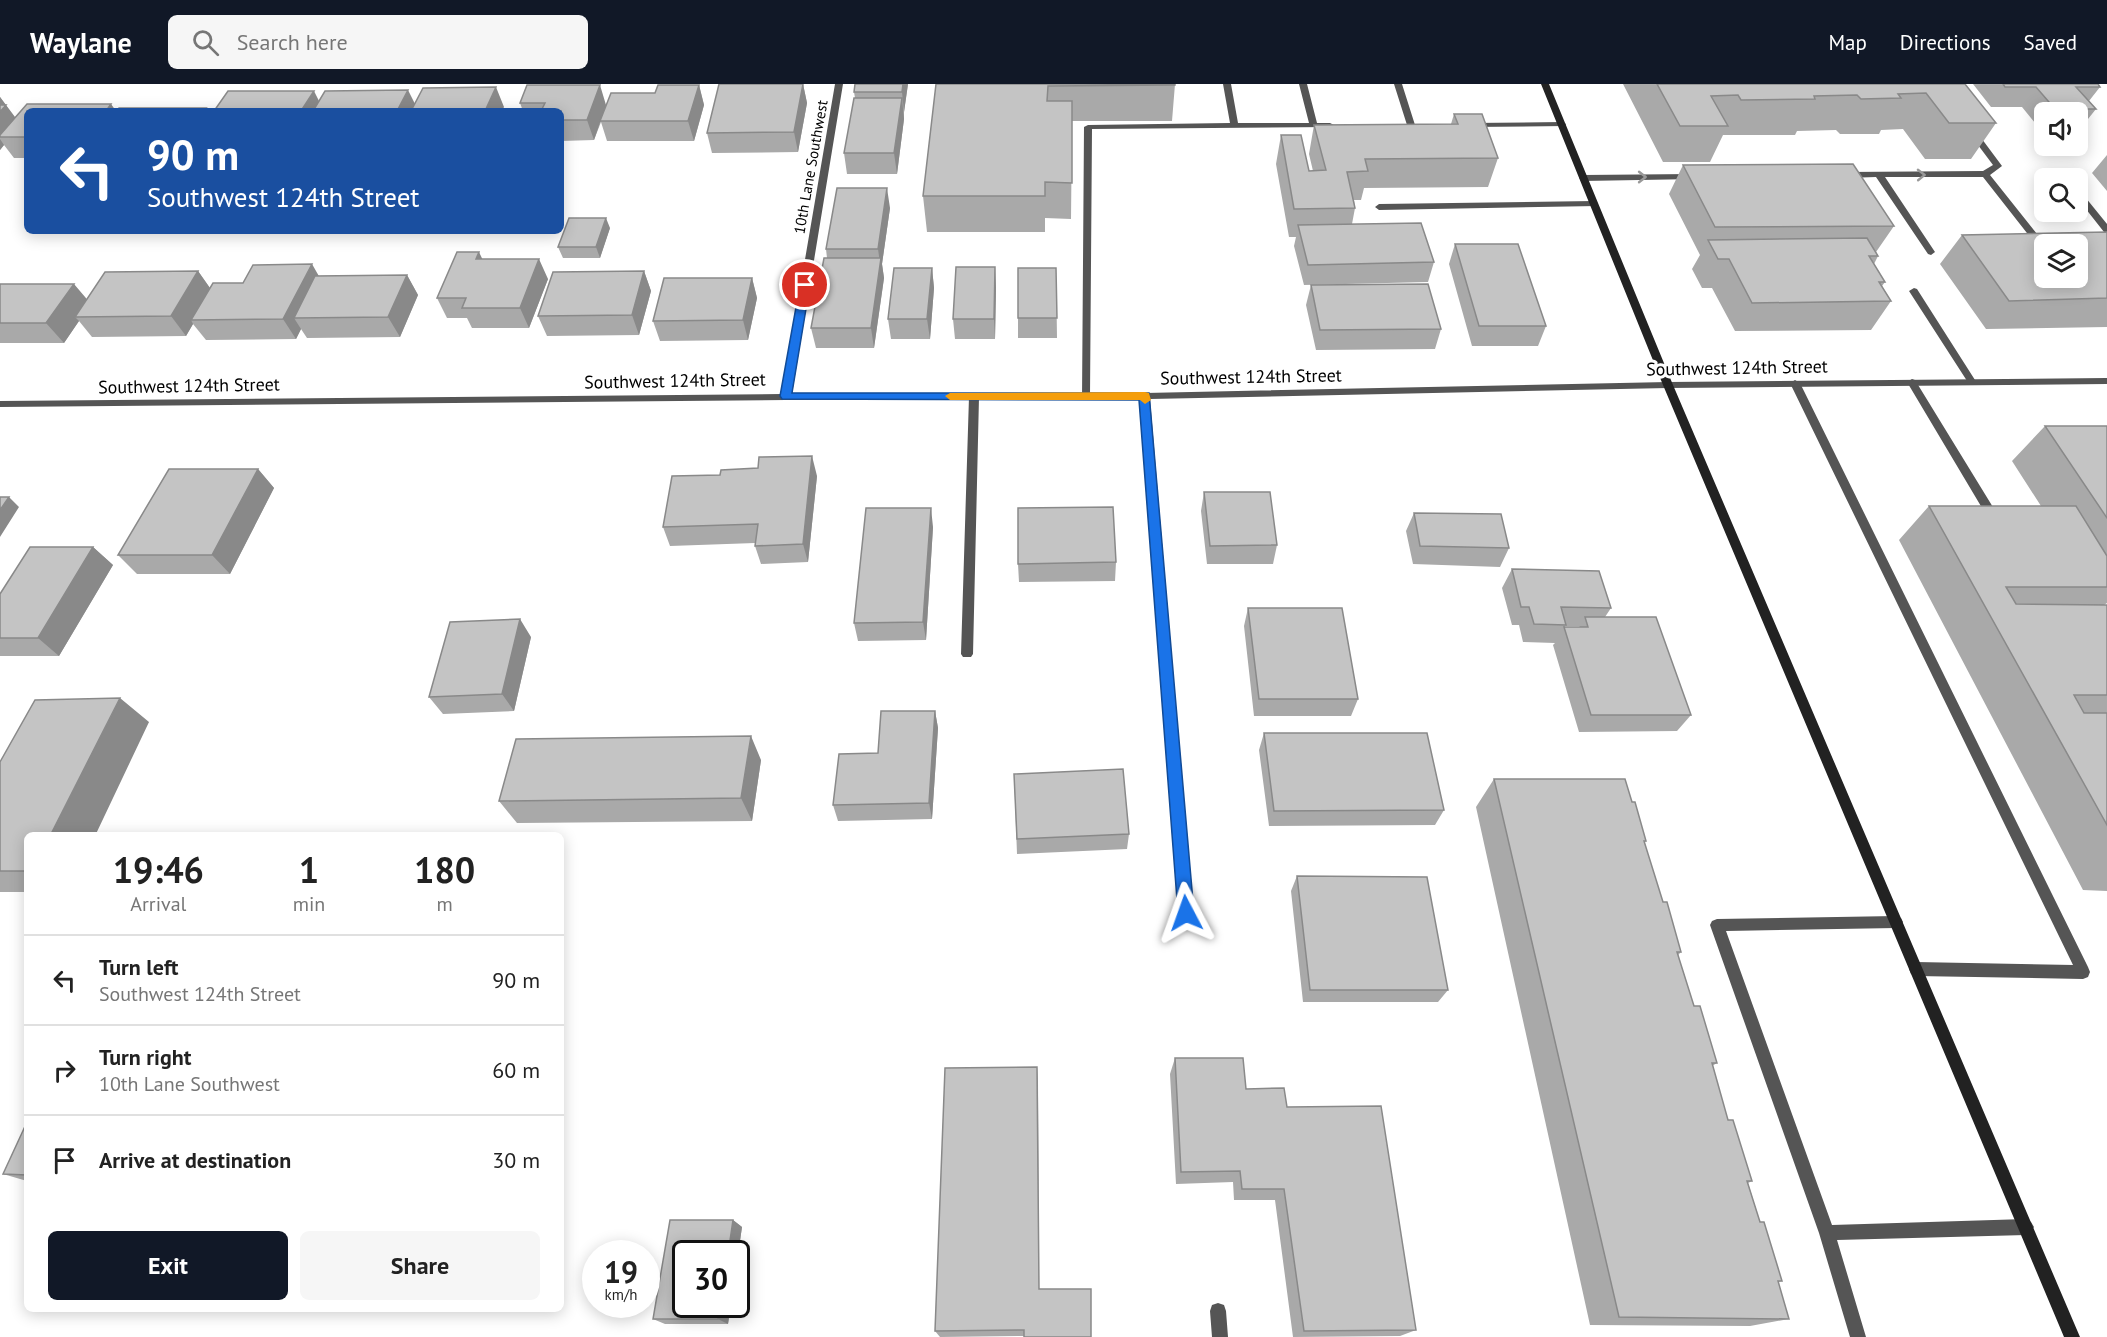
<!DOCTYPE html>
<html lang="en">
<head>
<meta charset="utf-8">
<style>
  :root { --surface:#fff; --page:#f6f6f6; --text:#222; --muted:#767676; --line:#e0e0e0; --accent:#111827 }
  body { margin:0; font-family:"PT Sans",sans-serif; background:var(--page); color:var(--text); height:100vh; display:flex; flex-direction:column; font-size:22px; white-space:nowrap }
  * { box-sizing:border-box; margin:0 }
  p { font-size:20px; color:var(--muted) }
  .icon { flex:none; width:33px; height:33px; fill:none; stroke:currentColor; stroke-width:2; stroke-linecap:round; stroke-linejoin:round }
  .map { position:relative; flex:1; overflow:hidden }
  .sheet { position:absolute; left:24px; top:748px; width:540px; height:480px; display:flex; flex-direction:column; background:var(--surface); border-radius:9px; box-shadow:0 3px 15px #0003 }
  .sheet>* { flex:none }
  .top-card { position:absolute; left:24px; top:24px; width:540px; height:126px; border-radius:9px; box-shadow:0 3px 15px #0003; background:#1a4fa0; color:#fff; overflow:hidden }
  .tools { position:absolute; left:2034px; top:18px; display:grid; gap:12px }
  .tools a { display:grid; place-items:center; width:54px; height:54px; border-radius:9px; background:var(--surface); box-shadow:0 3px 15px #0003; font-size:30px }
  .speed { position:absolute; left:582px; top:1156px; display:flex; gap:12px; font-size:30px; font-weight:700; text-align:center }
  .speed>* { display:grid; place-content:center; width:78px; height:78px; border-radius:50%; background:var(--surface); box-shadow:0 3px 15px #0003; line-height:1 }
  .speed small { font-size:15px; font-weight:400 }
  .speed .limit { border:3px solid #111; border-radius:9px; background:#fff; color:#111 }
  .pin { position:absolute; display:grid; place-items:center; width:51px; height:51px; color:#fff; margin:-26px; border:3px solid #fff; border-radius:50%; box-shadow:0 2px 6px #0007 }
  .me { position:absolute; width:66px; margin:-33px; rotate:356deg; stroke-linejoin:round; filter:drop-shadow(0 0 4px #0008) }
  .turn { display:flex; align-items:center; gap:21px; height:126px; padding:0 24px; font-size:27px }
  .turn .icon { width:78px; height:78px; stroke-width:2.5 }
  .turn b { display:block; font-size:42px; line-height:51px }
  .eta { display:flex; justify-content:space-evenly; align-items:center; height:102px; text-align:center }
  .eta b { font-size:36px; font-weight:700; line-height:42px }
  .cta { display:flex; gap:12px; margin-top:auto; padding:12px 24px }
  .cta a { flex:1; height:69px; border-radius:9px; background:var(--accent); color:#fff; font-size:24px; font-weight:700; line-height:69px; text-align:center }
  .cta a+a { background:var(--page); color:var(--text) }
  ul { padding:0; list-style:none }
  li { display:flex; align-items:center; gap:18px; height:90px; padding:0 24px; border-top:2px solid var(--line) }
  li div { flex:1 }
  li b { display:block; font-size:22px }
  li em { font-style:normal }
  header { display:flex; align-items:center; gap:36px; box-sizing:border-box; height:84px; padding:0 30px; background:var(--accent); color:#fff }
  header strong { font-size:28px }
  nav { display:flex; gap:33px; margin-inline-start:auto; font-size:21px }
  .search { width:420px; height:54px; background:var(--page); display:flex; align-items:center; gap:15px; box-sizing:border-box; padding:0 21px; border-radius:9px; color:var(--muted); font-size:22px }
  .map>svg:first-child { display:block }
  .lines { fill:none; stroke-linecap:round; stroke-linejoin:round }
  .service { fill:#555; fill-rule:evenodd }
  .minor { fill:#555; fill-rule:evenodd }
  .secondary { fill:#222; fill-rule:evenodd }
  .wall { fill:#a9a9a9; fill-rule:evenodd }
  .shaded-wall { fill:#898989 }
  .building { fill:#c4c4c4; stroke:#898989; stroke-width:1.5; fill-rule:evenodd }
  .oneway { stroke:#999 }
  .route { fill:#1a73e8; stroke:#114b97; stroke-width:1.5 }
  .slow { fill:#f59e0b }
  .labels { text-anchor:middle; stroke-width:6; stroke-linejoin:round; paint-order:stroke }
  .far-street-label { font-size:15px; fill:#000; stroke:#fff }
  .street-label { font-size:18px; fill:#000; stroke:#fff }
</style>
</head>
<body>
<header>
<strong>Waylane</strong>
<div class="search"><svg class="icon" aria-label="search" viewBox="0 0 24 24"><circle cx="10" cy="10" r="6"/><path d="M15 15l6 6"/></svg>Search here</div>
<nav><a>Map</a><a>Directions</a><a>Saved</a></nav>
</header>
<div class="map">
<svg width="2107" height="1253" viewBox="0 0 2107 1253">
  <rect width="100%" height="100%" fill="#fff"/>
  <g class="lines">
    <path class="service" d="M1223,0H1231L1238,39H1309L1299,0H1307L1317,39H1330L1334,41L1330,43L1092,45L1090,313L1085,316L1082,315L1084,43L1088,41L1230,39Z
      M1394,0H1402L1415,41L1414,43L1407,41Z
      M1562,38L1566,40L1565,42L1470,43L1466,41L1470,39Z
      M1970,47H1976L2002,82L1990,91L2045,160L2044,168L2041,167L1983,93H1885L1935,168L1931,171L1928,170L1876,93L1846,94L1842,91L1846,88L1983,87L1993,81L1969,49Z
      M1693,90L1696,91V95L1583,97L1579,94L1583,91Z
      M1594,117L1598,120L1597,122L1379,126L1375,123L1379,120Z
      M1914,204L1917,205L1975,296V300H1969L1909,207Z
      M1912,295L1915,296L1999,433L2000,436L1999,439H1991L1907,298Z
      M1795,296L1800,299L2088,883L2090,888L2088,893L2083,895L1916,892L1911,890L1909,885L1911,880L1916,878L2073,881L1790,299Z
      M974,310L979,313L973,570L971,573H963L961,570L969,313Z
      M1896,832L1901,834L1903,838L1901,842L1896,844L1726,847L1832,1141L2026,1135L2031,1138L2034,1143L2031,1148L2026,1151L1837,1156L1866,1253H1850L1819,1149L1710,841L1712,837L1717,835Z
      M1218,1219L1224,1221L1226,1227L1228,1253H1212L1210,1227L1212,1221Z"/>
    <path class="minor" d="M835,0H843L792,310L1145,309L1668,298L2107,294V300L1668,304L1150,315L1193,829L1191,833L1186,835L1181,833L1179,829L1140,315L786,316L0,323V317L782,310Z
      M2056,84H2062L2069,94H2061L2055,86Z
      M2078,107L2081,108L2107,140V149L2104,148L2078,115Z"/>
    <path class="secondary" d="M1541,0H1549L1673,301L2080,1253H2064L1663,301Z"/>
  </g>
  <path class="wall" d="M803,0L807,19L798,68L712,69L707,49Z
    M855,0H908L904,28V35L897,90H847L844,69L855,14L854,8Z
    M936,0H1175L1172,37H1072L1071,135L1045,134V148H927L923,112Z
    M1623,0H1965L1996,39L1971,75H1925L1903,45L1881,46L1879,50H1840L1836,46L1797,47L1795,51H1723L1710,78H1663Z
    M1973,0H2098L2100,3L2089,17L2096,25L2080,45H2078V28H2044V45H2040L2022,23H1991Z
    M527,1L606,21L655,9L699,1L704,21L694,57H607L601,38L594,56L561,57V27H523L520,19Z
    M0,13L15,34L27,27V74H14L4,61L0,66Z
    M1454,30L1498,74L1488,103L1364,104L1361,116H1354L1355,124L1352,140L1434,178L1428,198L1304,201L1294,162L1296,153H1289L1276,80L1281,51L1309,87H1313L1309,70L1314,41L1451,40Z
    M2107,71V107L2092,89Z
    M1683,81L1894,142L1876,168L1878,172L1874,180L1885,198L1882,202L1891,217L1871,246L1735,247L1712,204H1702L1692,185L1700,171L1669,110Z
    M890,124L882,180L884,194L874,264H816L811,244L827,174L826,165Z
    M610,144L600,174H563L558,163Z
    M2107,148V243L1986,245L1940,180L1962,151Z
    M1455,160L1546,242L1538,262H1472L1449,180Z
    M482,175L548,195L529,244H472L467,234H447L437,214Z
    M995,183L996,204L995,255H955L953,235Z
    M932,184L934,204L930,255H891L888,235Z
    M1056,184L1057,254H1018V234Z
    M198,187L210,204L243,199L319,192L407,191L418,211L400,253L307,254L301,245L296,255L206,256L193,240L186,252L92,253L79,237L64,259H0V200L87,215Z
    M644,187L651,207L639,251L547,252L538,232Z
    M752,194L757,214L748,256L660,257L653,237Z
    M1311,201L1441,245L1435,265L1316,266L1306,221Z
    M2045,342H2107V519L2104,521H2107V807L2083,806L1899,456L1929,422H2041L2012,377Z
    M258,385L274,404L230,490H137L118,471Z
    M817,392L808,478L761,480L755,462V459L670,462L663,443Z
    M1204,408L1277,461L1273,480H1207L1201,427Z
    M1414,429L1509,464L1500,483L1413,480L1406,447Z
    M933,443L926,556L858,557L854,539Z
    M93,463L113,481L59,572H0V510Z
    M1116,478L1115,497L1019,498L1018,480Z
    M1512,485L1611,524L1605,533L1691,631L1677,647L1579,648L1553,561L1555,559L1523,558L1519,541H1512L1502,504ZM1565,542H1580L1579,543H1565Z
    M1248,524L1358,615L1351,632H1254L1244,542Z
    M531,553L514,627L443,630L429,613Z
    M935,627L938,644L932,735L838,737L833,721L878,669Z
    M149,638L27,752V808H0V678Z
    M1264,649L1444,726L1435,741L1269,742L1259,666Z
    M761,676L752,737L517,739L499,717Z
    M1014,690L1129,750L1127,765L1017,770Z
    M1494,695L1632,718L1646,757L1644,759L1663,818L1681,868L1678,871L1694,922L1717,979L1712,982L1728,1036L1752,1097L1748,1099L1760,1138L1782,1197L1778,1198L1789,1235L1750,1242L1590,1241L1476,723Z
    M1297,792L1448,906L1438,918H1303L1291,807Z
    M1175,974L1287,1023L1416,1246L1400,1252L1293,1253L1275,1116H1234L1233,1098L1176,1100L1170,990Z
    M1037,983L1039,1205L1024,1252L940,1253L935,1247Z
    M27,1038V1097L3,1090Z
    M733,1136L742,1143L728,1240H665L653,1235Z"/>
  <path class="shaded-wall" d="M803,0L807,19L798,68L794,48Z
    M903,0H908L904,28L902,8Z
    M600,1L606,21L594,56L587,36Z
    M699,1L704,21L694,57L688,37Z
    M496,3L504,23L502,27H485Z
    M408,6L418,26L417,27H397Z
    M314,7L324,27H301Z
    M0,13L21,41L0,53Z
    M902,14L904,35L897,90L894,69Z
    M111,20L116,27H106Z
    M0,55L4,61L0,66Z
    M887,104L890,124L882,180L884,194L874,264L871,244L880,179L878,165Z
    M606,134L610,144L600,174L596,163Z
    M479,168L489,189L476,175Z
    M539,175L548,195L529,244L520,224Z
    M312,180L324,201L294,234L301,245L296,255L283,235Z
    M995,183L996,204L995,255L994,235Z
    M932,184L934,204L930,255L927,235Z
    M198,187L212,207L191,236L193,240L186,252L171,232Z
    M644,187L651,207L639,251L632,231Z
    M407,191L418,211L400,253L388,233Z
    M752,194L757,214L748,256L743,236Z
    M74,200L91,220L75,233L79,237L64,259L46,239Z
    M812,372L817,392L808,478L803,460Z
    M258,385L274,404L230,490L212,471Z
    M9,413L19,423L0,453V426Z
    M931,424L933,443L926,556L923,538Z
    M93,463L113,481L59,572L38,554Z
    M520,535L531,553L514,627L502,610Z
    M120,614L149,638L95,752H50Z
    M935,627L938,644L932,735L929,719Z
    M751,652L761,676L752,737L741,714Z
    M1037,983L1038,998L1039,1213V1205Z
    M733,1136L742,1143L736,1184V1170H728Z
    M721,1221H731L728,1240L718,1235Z"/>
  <path class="building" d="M719,0H803L794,48L707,49Z
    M855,0H903L902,8H854Z
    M936,0H1175V1L1048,2L1047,17H1072V99L1045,98V112H923Z
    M1657,0H1965L1996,39H1949L1926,9L1898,10L1901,14L1861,15L1857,11L1814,12L1815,15L1741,16L1738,11L1711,12L1728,42H1680Z
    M2003,0H2098L2100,3H2076L2096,25H2055L2036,3H2005Z
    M527,1H600L587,36H561V27H541L545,19H520Z
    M658,1H699L688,37H600L611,9H655Z
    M496,3L485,27H411L423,4Z
    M408,6L397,27H313L325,7Z
    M228,7H314L301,27H214Z
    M854,14H902L894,69H844Z
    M27,20H111L106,27H27V53H0V51Z
    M0,21H6L0,28Z
    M119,24H206L203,27H117Z
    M1454,30H1482L1498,74L1365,75L1368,87L1347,88L1355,124L1294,125L1281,51H1301L1309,87L1326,86L1314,41L1458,40Z
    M1853,80L1894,142L1715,143L1683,81Z
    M837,104H887L878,165H826Z
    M569,134H606L596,163H558Z
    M1421,139L1434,178L1308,181L1298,141Z
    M2107,148V214L2009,217L1962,151ZM2044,160H2078V194H2044Z
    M1867,154L1878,172H1869L1885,198H1879L1891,217L1752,219L1729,175H1718L1708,156Z
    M1455,160H1518L1546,242H1479Z
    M457,168H479L476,175H539L520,224H462L466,214H437Z
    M824,174H881L871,244H811Z
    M312,180L283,235L191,236L213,199H243L253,181Z
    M956,183H995L994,235H953Z
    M894,184H932L927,235H888Z
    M1018,184H1056L1057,234H1018Z
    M198,187L171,232L75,233L105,188Z
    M644,187L632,231L538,232L553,188Z
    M407,191L388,233L294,234L315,192Z
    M664,194H752L743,236L653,237Z
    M0,200H74L46,239H0Z
    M1428,200L1441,245L1320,246L1311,201Z
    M2045,342H2107V434Z
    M812,372L803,460L755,462L758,440L663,443L672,392L720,391L721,386L758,384L759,373Z
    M169,385H258L212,471H118Z
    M1204,408H1270L1277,461L1210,462Z
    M0,413H9L0,426Z
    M1929,422H2076L2107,472V503H2006L2016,520L2107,521V611H2074L2084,629H2107V741Z
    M1113,423L1116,478L1018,480V424Z
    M866,424H931L923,538L854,539Z
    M1414,429L1501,430L1509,464L1420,462Z
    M30,463H93L38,554H0V510Z
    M1512,485L1599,487L1611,524L1561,523L1566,541L1534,540L1529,523H1521Z
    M1248,524H1342L1358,615H1259Z
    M1585,533H1656L1691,631H1591L1564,543H1588Z
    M520,535L502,610L429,613L450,538Z
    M120,614L50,752H27V787H0V678L35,616Z
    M881,627H935L929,719L833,721L839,670L878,669Z
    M1264,649H1427L1444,726L1274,727Z
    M751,652L741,714L499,717L516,655Z
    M1123,685L1129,750L1017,755L1014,690Z
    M1494,695H1625L1632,718H1635L1646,757H1644L1663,818H1667L1681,868H1677L1694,922H1700L1717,979H1712L1728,1036H1733L1752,1097H1747L1760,1138H1764L1782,1197H1778L1789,1235L1619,1233Z
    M1297,792L1427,793L1448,906H1310Z
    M1175,974H1243L1246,1005L1284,1004L1287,1023L1381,1022L1416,1246L1304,1247L1284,1105H1242L1240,1087L1181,1088Z
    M1037,983L1039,1205H1091V1253H1024V1246L935,1247L945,984Z
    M27,1038V1091L3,1090Z
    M670,1136H733L728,1170H686V1221H721L718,1235H653Z"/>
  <defs><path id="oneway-chevron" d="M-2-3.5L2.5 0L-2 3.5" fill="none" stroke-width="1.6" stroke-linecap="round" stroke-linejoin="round" transform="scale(1.5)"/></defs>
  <g class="oneway">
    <use href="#oneway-chevron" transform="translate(1921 91) rotate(-1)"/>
    <use href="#oneway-chevron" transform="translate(1642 93)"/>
  </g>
  <path class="route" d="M805,198L810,201L792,309H1149L1194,829L1191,834L1186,836L1181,834L1178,829L1139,316L782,315L780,312L800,201Z"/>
  <path class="slow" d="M1145,308L1149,309L1151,316L1145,320L1140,316H950L945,312L950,309Z"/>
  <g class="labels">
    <g class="far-street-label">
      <text transform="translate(811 83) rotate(-80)" y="5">10th Lane Southwest</text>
    </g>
    <g class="street-label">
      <text transform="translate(1737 284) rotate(-1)" y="6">Southwest 124th Street</text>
      <text transform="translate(1251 293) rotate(-1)" y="6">Southwest 124th Street</text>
      <text transform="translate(675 297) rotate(-1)" y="6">Southwest 124th Street</text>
      <text transform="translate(189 302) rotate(-1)" y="6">Southwest 124th Street</text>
    </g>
  </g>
</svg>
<div class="tools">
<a><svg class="icon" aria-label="sound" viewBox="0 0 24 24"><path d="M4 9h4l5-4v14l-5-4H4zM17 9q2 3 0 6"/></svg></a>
<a><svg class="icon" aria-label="search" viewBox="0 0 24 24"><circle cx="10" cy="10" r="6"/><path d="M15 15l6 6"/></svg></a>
<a><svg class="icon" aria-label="layers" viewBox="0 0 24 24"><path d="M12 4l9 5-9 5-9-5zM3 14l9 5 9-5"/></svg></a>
</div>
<div class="speed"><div>19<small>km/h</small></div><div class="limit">30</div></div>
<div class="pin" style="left:805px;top:201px;background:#d93025"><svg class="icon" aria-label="arrive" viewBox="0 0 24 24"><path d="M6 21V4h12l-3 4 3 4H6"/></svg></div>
<svg class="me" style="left:1186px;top:829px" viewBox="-20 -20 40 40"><path d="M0-17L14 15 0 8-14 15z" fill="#1a73e8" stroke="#fff" stroke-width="4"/></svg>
<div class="top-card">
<div class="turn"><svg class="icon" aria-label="left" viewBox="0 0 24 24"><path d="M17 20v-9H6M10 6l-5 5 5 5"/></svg><div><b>90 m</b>Southwest 124th Street</div></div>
</div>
<section class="sheet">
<div class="eta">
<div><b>19:46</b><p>Arrival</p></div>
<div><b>1</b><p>min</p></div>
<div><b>180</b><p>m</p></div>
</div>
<ul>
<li><svg class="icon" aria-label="left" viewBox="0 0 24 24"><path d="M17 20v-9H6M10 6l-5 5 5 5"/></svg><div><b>Turn left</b><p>Southwest 124th Street</p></div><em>90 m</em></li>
<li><svg class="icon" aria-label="right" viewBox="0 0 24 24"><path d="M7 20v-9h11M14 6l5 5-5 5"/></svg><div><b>Turn right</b><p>10th Lane Southwest</p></div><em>60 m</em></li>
<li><svg class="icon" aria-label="arrive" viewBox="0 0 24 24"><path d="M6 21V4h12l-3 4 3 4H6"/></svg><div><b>Arrive at destination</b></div><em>30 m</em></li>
</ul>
<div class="cta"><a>Exit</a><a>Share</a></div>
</section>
</div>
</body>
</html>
